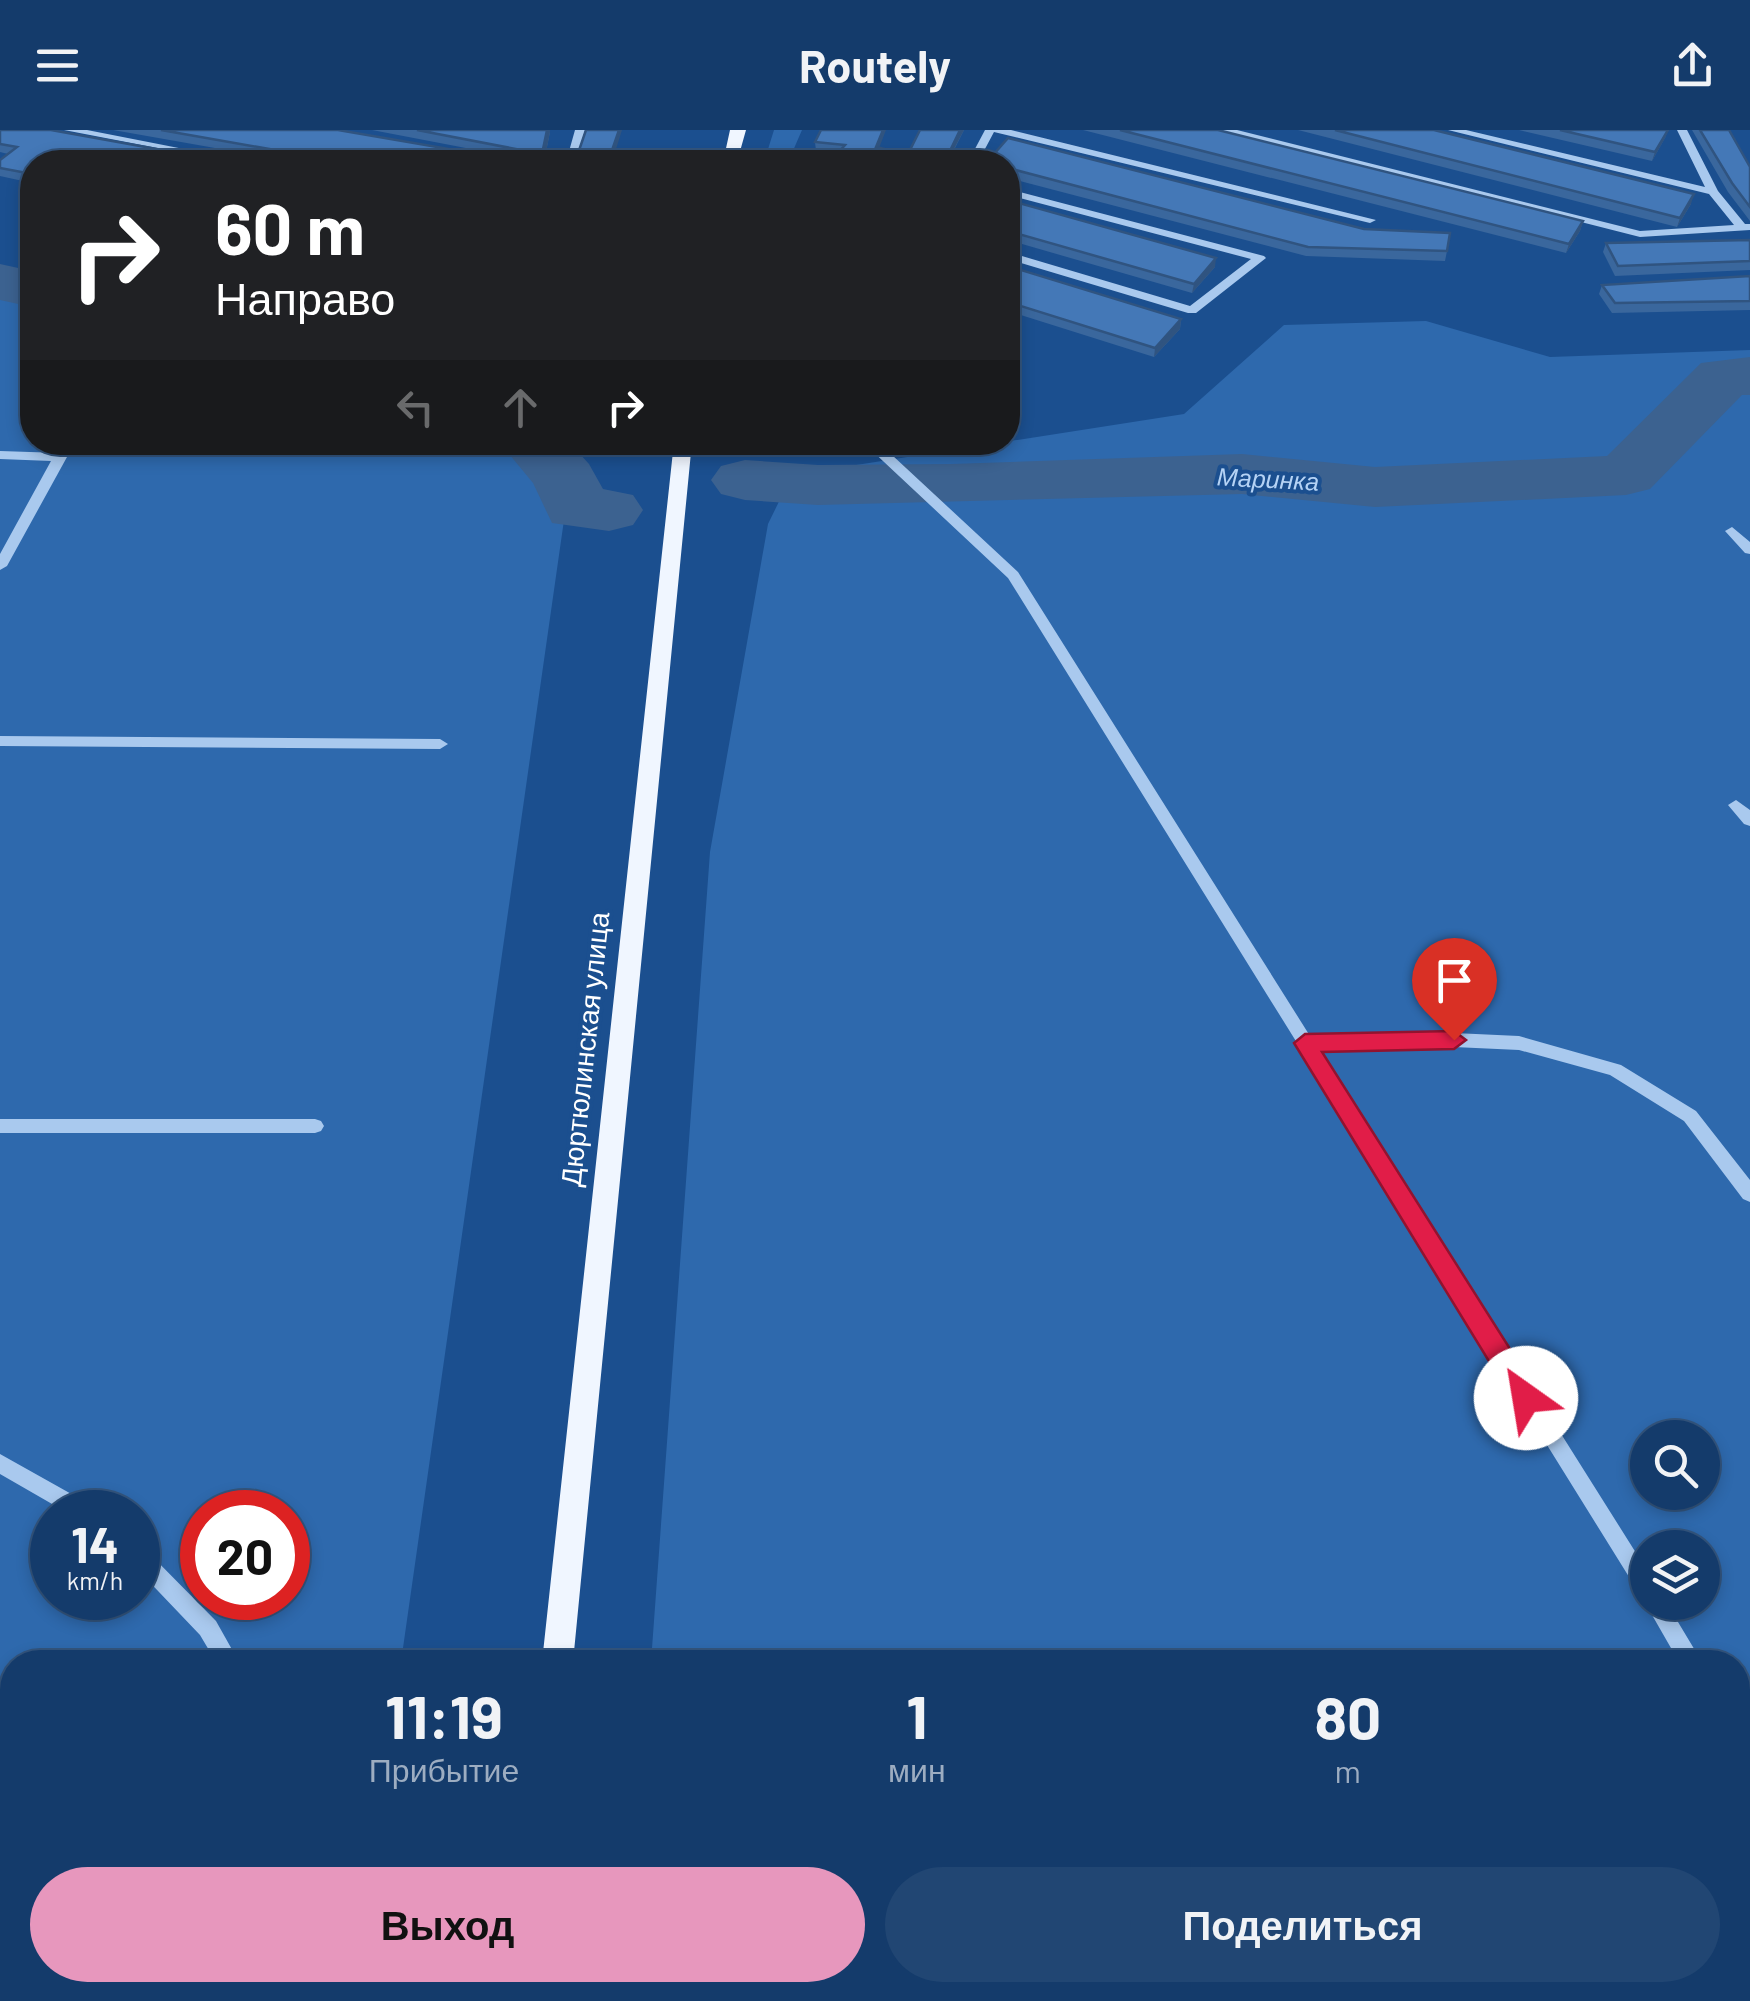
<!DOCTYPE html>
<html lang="ru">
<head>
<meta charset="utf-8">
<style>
  :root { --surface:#143b6b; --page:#214673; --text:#f1f3f6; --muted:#9dadc1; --line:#33557e; --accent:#e797bd }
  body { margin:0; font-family:Barlow,sans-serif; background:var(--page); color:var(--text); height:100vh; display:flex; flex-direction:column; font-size:38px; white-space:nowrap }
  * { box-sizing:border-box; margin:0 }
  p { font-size:32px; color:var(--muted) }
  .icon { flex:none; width:55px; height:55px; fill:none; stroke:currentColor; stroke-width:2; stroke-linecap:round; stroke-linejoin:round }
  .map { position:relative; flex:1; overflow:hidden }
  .side { position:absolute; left:0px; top:1520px; width:1750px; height:352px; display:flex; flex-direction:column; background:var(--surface); border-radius:40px 40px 0 0; box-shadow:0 5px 15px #0003,0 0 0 2px var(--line) }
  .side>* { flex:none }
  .banner { position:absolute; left:20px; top:20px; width:1000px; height:305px; border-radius:40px; box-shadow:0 5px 15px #0003,0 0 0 2px var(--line); background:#202124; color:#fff; overflow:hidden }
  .buttons { position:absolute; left:1630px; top:1290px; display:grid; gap:20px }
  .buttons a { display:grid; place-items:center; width:90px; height:90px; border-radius:50%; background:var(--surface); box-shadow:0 5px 15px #0003,0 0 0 2px var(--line); font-size:50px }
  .speed { position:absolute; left:30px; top:1360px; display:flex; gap:20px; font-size:50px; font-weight:700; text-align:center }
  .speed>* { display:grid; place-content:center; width:130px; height:130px; border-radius:50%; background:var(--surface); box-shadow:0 5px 15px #0003,0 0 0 2px var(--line); line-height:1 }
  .speed small { font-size:25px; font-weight:400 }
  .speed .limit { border:15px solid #d22; background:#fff; color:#111 }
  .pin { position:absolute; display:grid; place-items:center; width:85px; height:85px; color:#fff; margin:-102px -42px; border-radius:50% 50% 50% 0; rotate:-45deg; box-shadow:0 0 10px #0007 }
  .pin .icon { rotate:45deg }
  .me { position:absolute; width:110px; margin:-55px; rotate:328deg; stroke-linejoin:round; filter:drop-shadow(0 0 8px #0008) }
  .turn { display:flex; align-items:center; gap:35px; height:210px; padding:0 30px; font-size:45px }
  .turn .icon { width:130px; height:130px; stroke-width:2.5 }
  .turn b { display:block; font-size:70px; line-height:85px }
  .lanes { display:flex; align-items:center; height:95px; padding:0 30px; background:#0003; justify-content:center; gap:50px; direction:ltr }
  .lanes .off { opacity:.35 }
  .eta { display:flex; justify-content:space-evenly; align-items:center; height:170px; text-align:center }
  .eta b { font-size:60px; font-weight:700; line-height:70px }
  .action { display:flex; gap:20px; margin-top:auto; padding:20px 30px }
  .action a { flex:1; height:115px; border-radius:60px; background:var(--accent); color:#111; font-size:40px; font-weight:700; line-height:115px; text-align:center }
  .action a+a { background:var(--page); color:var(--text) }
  header { display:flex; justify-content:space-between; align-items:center; height:130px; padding:0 30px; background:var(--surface); font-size:45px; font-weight:700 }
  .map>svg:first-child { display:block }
  .green { fill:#2e69ad; fill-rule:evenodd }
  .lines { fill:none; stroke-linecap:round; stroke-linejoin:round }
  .river { fill:#3c6290; fill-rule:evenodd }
  .minor { fill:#a9c9ee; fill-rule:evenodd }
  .major { fill:#f0f6ff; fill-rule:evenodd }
  .wall { fill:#3a679d }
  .shaded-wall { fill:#305480 }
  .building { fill:#4478b7; stroke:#305480; stroke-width:2.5 }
  .route { fill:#e11d48; stroke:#92132f; stroke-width:2.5 }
  .labels { text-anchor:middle; stroke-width:8; stroke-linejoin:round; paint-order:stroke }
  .far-water-label { font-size:25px; font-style:italic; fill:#b5d3f5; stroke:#1b4f8f }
  .street-label { font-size:28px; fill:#fff; stroke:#1b4f8f }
</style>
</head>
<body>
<header><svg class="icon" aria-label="menu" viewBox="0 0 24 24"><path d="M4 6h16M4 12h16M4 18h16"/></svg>Routely<svg class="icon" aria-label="share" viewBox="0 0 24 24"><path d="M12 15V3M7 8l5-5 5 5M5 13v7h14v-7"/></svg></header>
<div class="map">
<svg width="1750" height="1871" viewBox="0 0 1750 1871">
  <rect width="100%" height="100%" fill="#1b4f8f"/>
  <path class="green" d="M774,0H802L792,23L827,28L823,32H764Z
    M32,140V312L575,313L401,1532H12V1860H355L353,1871H0V155ZM52,1382H138V1468H52ZM202,1382H288V1468H202Z
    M1426,191L1550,227L1750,220V1871H626L627,1860H1738V1532H651L710,722L768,394L792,345L1184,284L1284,195ZM1648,1308H1702V1362H1648ZM1648,1418H1702V1472H1648Z"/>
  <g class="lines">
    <path class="river" d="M0,134L32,141V177L0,170Z
      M1750,227V265H1742L1650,359L1626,365L1375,377L1242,364L818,375L745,370L721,364L711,350L721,336L745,330L818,335L951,334L1242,324L1375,337L1607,326L1701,233Z
      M499,312H569L589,334L603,359L633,365L643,380L633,395L609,401L552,393L533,353Z"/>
    <path class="minor" d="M64,0H87L250,32H230Z
      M575,0H585L576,32H566Z
      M985,0H1011L1376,90L1370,93L994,2L978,32H968Z
      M1219,0H1237L1640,101L1734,95L1709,64L1448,0H1466L1705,57L1677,0H1687L1718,61L1745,94H1750V100L1640,107Z
      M1008,59L1264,126L1266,128L1196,183H1188L1008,129V122L1190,176L1251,129L1008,65Z
      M794,312H878L1018,442L1310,906L1454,903L1519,906L1621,935L1696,981L1750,1050V1072L1743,1069L1684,991L1610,945L1519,920L1454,917L1319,919L1648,1442V1472H1666L1702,1532H1679L1644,1471L1008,448L868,317L800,316Z
      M0,321L60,323L67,327L7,436L0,440V424L51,331L0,329Z
      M1732,397L1750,412V424L1745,423L1725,401Z
      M0,606L440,609L448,614L440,619L0,616Z
      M1736,670L1750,680V696L1744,694L1728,675Z
      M0,989H315L321,991L324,996L321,1001L315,1003H0Z
      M0,1324L91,1375L94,1382H66L0,1344Z
      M138,1416L145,1419L216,1491L239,1532H216L200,1505L138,1440Z
      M1738,1595C1750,1602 1750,1621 1750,1637C1733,1630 1737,1610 1738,1595Z
      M205,1860H229L226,1871H202Z"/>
    <path class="major" d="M730,0H746L737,32H723Z
      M674,312H692L573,1532H542Z
      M507,1860H541L540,1871H506Z"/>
  </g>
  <path class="wall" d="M0,0L32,32V53L0,46V30L8,24L0,22Z
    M113,0H338L525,32H294Z
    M372,0H550V2L544,32H539Z
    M920,0H964L948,32L909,29L910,20Z
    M1083,0H1218L1583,91L1580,101L1566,123Z
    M1298,0H1434L1691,74L1677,97Z
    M1519,0H1668L1665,8L1652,31Z
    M1692,0H1729L1750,37V91L1728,62Z
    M815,12L880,18L897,22V31L896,32H830L838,23L816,21Z
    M1008,32L1447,121L1445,131L1306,126L1008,48Z
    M1008,70L1215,137L1192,163L1008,110Z
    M1750,110V140L1615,146L1603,122L1606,113Z
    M1008,136L1181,189L1180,199L1154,227L1008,181Z
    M1750,146V180L1612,183L1599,164L1602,155Z"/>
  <path class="shaded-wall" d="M547,0H550V2L544,32L542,24Z
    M619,0H622L612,32H608Z
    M883,0H886L876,26V17Z
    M960,0H964L947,32L948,25Z
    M1668,0L1665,8L1652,31L1655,22Z
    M897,22L896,32H888Z
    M1694,64L1691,74L1677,97L1680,88Z
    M1583,91L1580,101L1566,123L1569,114Z
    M1216,128L1215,137L1192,163L1194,154Z
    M1181,189L1180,199L1154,227L1155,218Z
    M139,1860H153L151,1871H137Z"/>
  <path class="building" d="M0,0H51L229,32H32V44L0,38V30L17,17L0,14Z
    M161,0H338L525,32H343Z
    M417,0H547L542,24Z
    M586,0H619L608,32H575Z
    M821,0H883L876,17L897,22L888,32H830L845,15L815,12Z
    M920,0H960L948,25L910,20Z
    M1120,0H1218L1583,91L1569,114Z
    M1335,0H1434L1694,64L1680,88Z
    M1560,0H1668L1655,22Z
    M1700,0H1729L1750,37V77L1732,53Z
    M1008,8L1364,99L1450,103L1447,121L1308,117L1008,38V32H987Z
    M1008,70L1216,128L1194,154L1008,101Z
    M1750,110V131L1618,136L1606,113Z
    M1008,136L1181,189L1155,218L1008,172Z
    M1750,146V171L1615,173L1602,155Z
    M1,1846H12V1860H139L137,1871H0Z"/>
  <path class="route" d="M1454,901L1466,910L1454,919L1322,922L1536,1260L1539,1268L1536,1277L1526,1280L1517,1277L1294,913L1305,904Z"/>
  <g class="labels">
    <g class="far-water-label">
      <text transform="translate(1268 349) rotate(3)" y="9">Маринка</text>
    </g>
    <g class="street-label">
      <text transform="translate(585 919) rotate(-84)" y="10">Дюртюлинская улица</text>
    </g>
  </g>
</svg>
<div class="buttons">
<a><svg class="icon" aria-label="search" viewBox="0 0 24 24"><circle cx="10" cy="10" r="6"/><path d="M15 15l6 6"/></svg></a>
<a><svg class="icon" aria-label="layers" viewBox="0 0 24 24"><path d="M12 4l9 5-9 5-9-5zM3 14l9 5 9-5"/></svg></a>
</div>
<div class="speed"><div>14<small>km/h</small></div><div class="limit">20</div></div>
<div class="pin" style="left:1454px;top:910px;background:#d93025"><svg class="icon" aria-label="arrive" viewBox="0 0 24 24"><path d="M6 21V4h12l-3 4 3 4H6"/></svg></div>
<svg class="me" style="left:1526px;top:1268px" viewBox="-20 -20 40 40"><circle r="19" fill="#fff"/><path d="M0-13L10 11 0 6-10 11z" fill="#e11d48"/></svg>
<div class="banner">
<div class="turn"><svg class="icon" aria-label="right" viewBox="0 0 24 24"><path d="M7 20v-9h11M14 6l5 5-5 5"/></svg><div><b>60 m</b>Направо</div></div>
<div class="lanes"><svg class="icon off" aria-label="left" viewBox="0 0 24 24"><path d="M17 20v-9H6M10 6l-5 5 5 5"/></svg><svg class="icon off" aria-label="ahead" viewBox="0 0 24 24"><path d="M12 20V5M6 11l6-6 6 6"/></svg><svg class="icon" aria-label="right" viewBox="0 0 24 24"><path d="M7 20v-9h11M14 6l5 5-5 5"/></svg></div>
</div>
<section class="side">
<div class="eta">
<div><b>11:19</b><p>Прибытие</p></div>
<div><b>1</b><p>мин</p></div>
<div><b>80</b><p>m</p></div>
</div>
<div class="action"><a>Выход</a><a>Поделиться</a></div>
</section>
</div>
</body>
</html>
